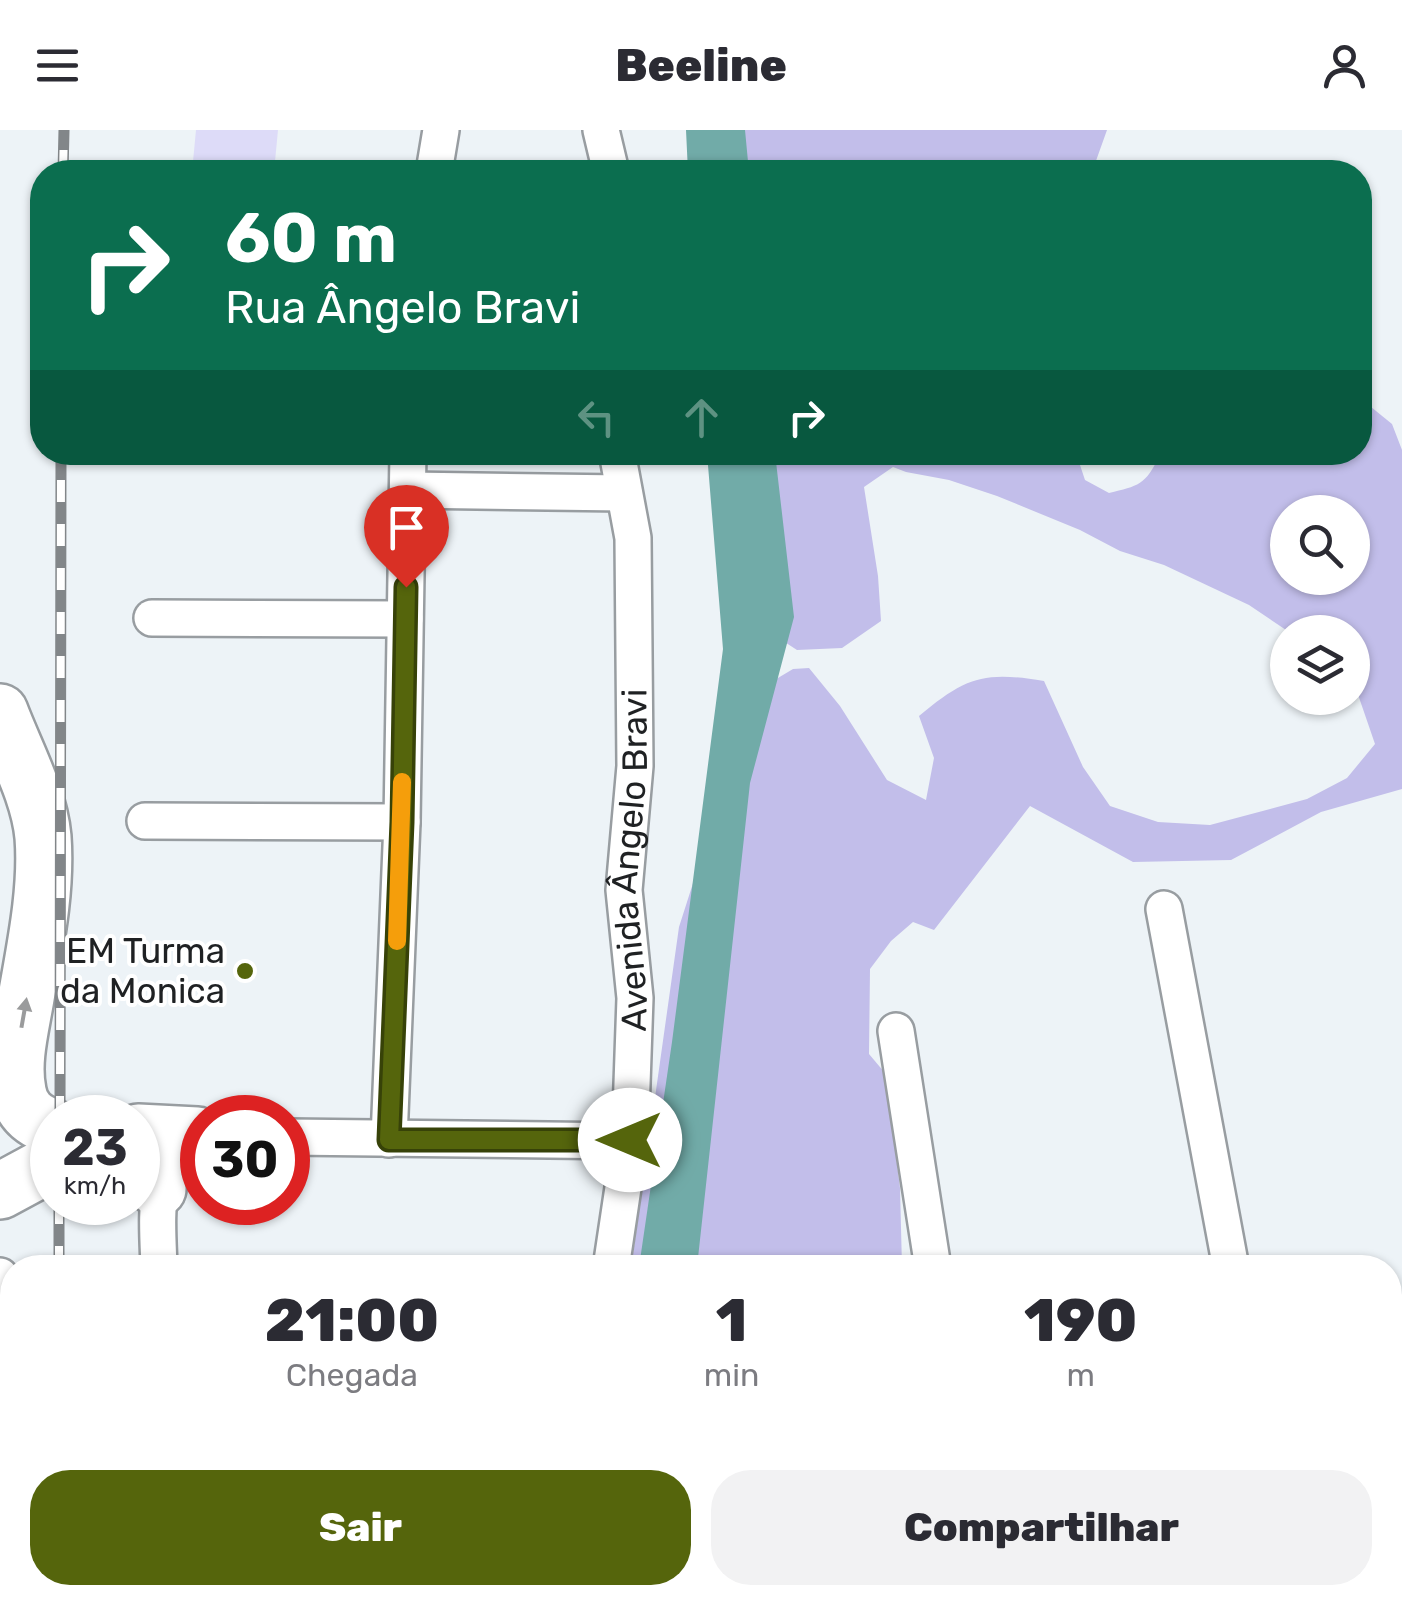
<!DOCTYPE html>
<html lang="pt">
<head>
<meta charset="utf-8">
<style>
  :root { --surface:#fff; --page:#f2f2f3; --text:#2b2b33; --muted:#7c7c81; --accent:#55650c }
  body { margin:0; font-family:Rubik,sans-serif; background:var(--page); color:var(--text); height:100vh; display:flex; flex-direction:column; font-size:38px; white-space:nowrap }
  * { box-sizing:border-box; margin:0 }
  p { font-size:32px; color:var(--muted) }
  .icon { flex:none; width:55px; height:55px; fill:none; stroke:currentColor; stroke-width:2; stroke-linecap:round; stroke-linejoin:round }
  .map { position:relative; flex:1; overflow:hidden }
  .panel { position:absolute; left:0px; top:1125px; width:1402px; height:350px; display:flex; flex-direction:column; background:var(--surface); border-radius:40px 40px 0 0; box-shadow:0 2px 8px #0004 }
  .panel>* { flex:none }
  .hud { position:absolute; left:30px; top:30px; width:1342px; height:305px; border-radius:40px; box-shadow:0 2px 8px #0004; background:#0b6e4f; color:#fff; overflow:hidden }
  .tools { position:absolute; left:1270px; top:365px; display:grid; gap:20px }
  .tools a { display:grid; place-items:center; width:100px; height:100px; border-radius:50%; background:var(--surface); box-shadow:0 2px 8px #0004; font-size:50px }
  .speed { position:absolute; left:30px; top:965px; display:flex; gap:20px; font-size:50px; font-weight:700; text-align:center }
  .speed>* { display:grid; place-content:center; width:130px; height:130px; border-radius:50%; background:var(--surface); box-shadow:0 2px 8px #0004; line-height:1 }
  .speed small { font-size:25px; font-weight:400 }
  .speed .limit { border:15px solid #d22; background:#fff; color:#111 }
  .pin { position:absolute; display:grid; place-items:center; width:85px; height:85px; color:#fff; margin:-102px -42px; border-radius:50% 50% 50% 0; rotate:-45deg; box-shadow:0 0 10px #0007 }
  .pin .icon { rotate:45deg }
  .me { position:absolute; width:110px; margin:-55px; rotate:270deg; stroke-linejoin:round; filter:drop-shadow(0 0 8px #0008) }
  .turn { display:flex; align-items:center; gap:35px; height:210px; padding:0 30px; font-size:45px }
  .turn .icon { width:130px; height:130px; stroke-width:2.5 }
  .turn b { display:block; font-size:70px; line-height:85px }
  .lanes { display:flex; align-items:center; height:95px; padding:0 30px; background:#0003; justify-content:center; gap:50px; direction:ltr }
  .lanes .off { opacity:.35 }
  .eta { display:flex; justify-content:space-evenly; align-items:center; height:170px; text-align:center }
  .eta b { font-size:60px; font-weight:800; line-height:70px }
  .cta { display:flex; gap:20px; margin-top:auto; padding:20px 30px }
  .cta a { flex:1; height:115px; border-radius:40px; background:var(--accent); color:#fff; font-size:40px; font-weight:800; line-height:115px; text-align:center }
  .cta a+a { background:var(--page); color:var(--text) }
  header { display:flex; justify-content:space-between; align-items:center; height:130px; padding:0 30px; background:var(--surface); font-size:45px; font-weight:800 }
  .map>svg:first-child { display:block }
  .green { fill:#dddbf8 }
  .forest { fill:#c2beea; fill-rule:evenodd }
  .water { fill:#71aba8 }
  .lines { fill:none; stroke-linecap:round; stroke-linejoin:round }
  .minor-casing { stroke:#989da1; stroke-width:40 }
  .primary-casing { stroke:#989da1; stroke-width:60 }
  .minor { stroke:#fff; stroke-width:35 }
  .primary { stroke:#fff; stroke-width:55 }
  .rail-casing { stroke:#828689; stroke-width:11 }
  .rail { stroke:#fff; stroke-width:8; stroke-dasharray:22; stroke-linecap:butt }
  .oneway { fill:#9a9b9c }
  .route-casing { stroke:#374208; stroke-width:25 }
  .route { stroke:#55650c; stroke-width:18 }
  .slow { stroke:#f59e0b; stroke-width:18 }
  .poi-dot { fill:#55650c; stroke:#fff; stroke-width:4 }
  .labels { text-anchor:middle; stroke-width:8; stroke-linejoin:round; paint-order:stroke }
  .street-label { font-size:35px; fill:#1f2123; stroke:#fff }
  .poi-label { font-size:35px; fill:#1f2123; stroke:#fff; text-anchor:end }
</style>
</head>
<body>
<header><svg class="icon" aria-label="menu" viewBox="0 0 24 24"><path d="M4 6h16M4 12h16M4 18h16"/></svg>Beeline<svg class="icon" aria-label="person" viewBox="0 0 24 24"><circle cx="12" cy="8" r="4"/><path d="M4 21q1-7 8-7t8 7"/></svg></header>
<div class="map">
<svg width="1402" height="1475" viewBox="0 0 1402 1475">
  <rect width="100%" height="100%" fill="#edf3f7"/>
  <path class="green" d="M196,0H278L274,42H192Z"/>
  <path class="forest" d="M735,0H1107L1092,42H741Z
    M1360,268L1392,294L1402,320V659L1321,682L1231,730L1133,732L1030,676L934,800L913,792L891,811L870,839L869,924L890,949V978L900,1058L902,1137L631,1138L679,797L710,700L741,570L793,539L809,538L840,576L887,650L926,670L934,628L919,586C966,547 983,541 1044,551L1083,637L1110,676L1158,692L1210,695L1307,669L1347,648L1375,614L1353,550L1352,502H1289L1249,475L1164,435L1120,421L1080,400L997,366L949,350L906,342L893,337L864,357L878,446L881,491L842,518L797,520L760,496L769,323H1076L1085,350L1109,363C1138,356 1146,355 1159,326L1189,322H1360ZM1288,382H1352V448H1288Z
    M608,1462L889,1463L887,1475H605Z"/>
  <path class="water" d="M686,0H745L749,42H688Z
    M707,323H775L794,487L750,653L697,1137H639L672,912L723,519Z"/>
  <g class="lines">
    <g class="minor-casing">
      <g id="minor">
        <path d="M601,0L611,42"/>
        <path d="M434,42L441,0"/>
        <path d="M408,360L624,363"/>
        <path d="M152,488L405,489"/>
        <path d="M145,691L402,692"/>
        <path d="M1164,779L1231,1138"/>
        <path d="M896,901L933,1138"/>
        <path d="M288,1007L630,1011"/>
        <path d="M389,1009L402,692L408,322"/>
        <path d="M159,1138C158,1096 148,1016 202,1004"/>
        <path id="s1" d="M611,1138L630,1011L635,868L624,760L635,636L633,408L617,322"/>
        <path d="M0,1146L12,1194"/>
        <path d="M0,1214L12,1228"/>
        <path d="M986,1462L989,1475"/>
        <path d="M1291,1462L1293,1475"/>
        <path d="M12,1475V1434"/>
        <path d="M157,1475L158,1462"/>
        <path d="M562,1475L563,1462"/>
        <path d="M900,1475L904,1462"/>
      </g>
    </g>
    <g class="primary-casing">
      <path id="primary" d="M0,582C15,622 39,664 43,707C47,760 35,816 26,868C21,898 12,931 18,961C21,981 34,991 52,997
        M138,1002L197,1005
        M138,1043L158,1059
        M0,1061L52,1033"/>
    </g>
    <use href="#minor" class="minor"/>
    <use href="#primary" class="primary"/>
    <g class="rail-casing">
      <path id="rail" d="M63,42L64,0
        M60,988L61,322
        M59,1138V1072
        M59,1475V1462"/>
    </g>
    <use href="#rail" class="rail"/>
  </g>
  <defs><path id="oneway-solid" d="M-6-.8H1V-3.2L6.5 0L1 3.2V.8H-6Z" transform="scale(2.5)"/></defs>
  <use class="oneway" href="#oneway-solid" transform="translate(24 883) rotate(-80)"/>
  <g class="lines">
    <g class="route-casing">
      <path id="route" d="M406,457L402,692L389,1010H630"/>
    </g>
    <use href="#route" class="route"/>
    <path class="slow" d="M397,811L402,652"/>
  </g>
  <circle class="poi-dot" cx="245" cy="841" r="10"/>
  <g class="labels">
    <g class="street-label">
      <text dy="12" stroke="none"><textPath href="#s1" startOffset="410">Avenida Ângelo Bravi</textPath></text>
    </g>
    <g class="poi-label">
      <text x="225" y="833">EM Turma<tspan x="225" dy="40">da Monica</tspan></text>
    </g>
  </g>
</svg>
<div class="tools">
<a><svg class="icon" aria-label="search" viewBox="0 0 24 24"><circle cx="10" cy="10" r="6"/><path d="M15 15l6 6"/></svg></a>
<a><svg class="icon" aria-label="layers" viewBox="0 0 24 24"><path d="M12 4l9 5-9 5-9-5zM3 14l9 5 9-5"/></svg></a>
</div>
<div class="speed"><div>23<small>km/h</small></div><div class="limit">30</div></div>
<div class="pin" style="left:406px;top:457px;background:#d93025"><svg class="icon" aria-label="arrive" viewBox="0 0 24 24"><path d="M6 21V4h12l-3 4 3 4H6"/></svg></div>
<svg class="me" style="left:630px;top:1010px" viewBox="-20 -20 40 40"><circle r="19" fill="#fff"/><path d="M0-13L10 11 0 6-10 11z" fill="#55650c"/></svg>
<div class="hud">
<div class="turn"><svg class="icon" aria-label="right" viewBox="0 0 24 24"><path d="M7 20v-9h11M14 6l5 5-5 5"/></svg><div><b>60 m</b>Rua Ângelo Bravi</div></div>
<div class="lanes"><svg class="icon off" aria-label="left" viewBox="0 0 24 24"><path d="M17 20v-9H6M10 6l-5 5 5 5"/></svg><svg class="icon off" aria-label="ahead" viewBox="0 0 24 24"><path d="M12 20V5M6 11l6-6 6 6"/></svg><svg class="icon" aria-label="right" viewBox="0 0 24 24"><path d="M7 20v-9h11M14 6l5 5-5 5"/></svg></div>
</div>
<section class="panel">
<div class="eta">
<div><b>21:00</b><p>Chegada</p></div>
<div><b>1</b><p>min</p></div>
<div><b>190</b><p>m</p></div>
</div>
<div class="cta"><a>Sair</a><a>Compartilhar</a></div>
</section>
</div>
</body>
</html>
